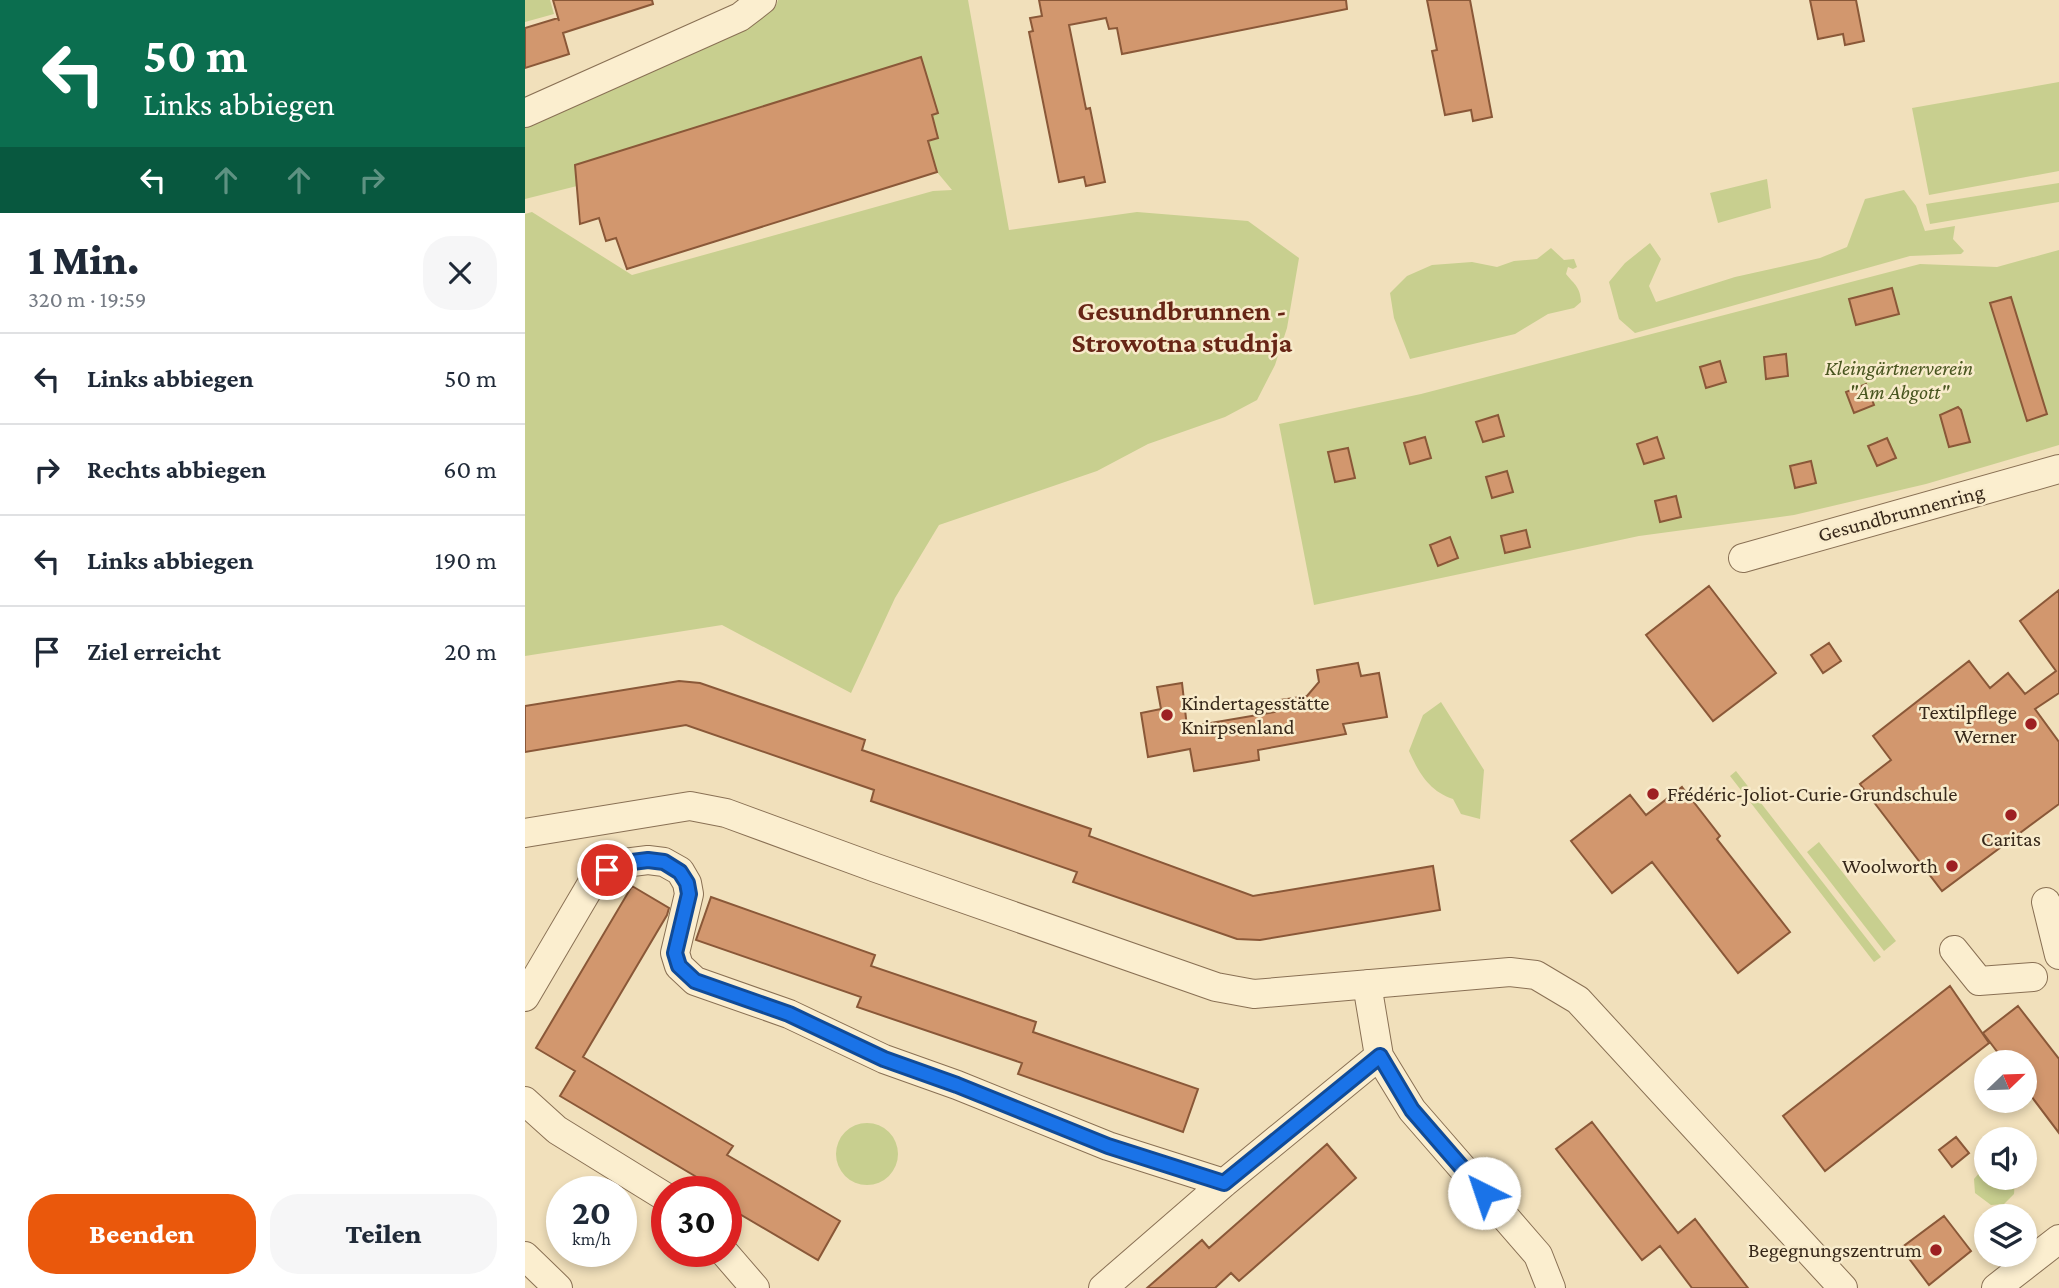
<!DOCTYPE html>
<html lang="de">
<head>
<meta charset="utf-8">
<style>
  :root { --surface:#fff; --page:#f6f6f7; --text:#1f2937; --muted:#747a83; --line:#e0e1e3; --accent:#ea580c }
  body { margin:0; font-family:"Crimson Pro",serif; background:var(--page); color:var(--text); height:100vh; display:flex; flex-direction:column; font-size:26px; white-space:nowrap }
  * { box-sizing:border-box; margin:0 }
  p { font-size:23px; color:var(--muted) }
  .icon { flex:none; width:38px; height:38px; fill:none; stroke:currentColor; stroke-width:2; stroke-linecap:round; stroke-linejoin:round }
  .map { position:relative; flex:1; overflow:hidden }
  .panel { display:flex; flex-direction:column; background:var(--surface); width:525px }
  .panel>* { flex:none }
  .hud { background:#0b6e4f; color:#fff; overflow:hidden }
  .needle { width:46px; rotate:67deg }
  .fabs { position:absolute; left:1449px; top:1050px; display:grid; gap:14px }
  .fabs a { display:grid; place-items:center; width:63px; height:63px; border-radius:50%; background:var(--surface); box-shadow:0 4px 10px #0003; font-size:35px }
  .speed { position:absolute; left:21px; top:1176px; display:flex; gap:14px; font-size:35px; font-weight:700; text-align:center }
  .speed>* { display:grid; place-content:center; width:91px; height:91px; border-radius:50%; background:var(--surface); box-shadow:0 4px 10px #0003; line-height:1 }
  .speed small { font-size:18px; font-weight:400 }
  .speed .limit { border:10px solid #d22; background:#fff; color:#111 }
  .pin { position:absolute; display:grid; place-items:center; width:60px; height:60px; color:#fff; margin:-30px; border:4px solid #fff; border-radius:50%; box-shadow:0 2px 7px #0007 }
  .me { position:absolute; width:77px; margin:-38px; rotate:319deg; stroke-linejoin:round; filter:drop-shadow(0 0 5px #0008) }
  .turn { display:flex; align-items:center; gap:24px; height:147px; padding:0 28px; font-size:32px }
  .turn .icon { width:91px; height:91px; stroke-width:2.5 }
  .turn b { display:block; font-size:49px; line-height:60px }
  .lanes { display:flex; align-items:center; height:66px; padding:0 28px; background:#0003; justify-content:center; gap:35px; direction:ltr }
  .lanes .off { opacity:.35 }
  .round { display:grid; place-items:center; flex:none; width:74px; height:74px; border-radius:28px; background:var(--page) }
  .headline { display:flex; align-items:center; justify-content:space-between; height:119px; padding:0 28px }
  h1 { font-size:42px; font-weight:800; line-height:52px }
  .cta { display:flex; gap:14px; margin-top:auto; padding:14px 28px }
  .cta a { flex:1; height:80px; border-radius:28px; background:var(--accent); color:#fff; font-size:28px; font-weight:800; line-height:80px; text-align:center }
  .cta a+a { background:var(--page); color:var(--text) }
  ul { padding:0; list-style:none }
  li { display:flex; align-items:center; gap:21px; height:91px; padding:0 28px; border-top:2px solid var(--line) }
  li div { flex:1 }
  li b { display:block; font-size:26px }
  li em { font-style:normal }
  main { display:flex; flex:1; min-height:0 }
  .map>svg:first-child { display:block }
  .green { fill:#c8cf8f }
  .building { fill:#d2976e; stroke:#8a5838; stroke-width:2 }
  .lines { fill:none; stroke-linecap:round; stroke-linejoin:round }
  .minor-casing { stroke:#897054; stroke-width:30 }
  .minor { stroke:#fbeecf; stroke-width:28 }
  .route-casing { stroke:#114b97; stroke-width:18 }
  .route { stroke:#1a73e8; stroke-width:12 }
  .poi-dot { fill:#9d2022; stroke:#f8ebcb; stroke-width:2.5 }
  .labels { text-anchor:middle; stroke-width:5; stroke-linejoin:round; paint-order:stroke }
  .park-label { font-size:21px; font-style:italic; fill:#48551f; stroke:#f8ebcb }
  .street-label { font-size:21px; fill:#37281a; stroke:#f8ebcb }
  .poi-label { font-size:21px; fill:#37281a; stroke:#f8ebcb; text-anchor:end }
  .district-label { font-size:28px; font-weight:bold; fill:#672616; stroke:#f8ebcb }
</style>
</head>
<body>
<main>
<section class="panel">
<div class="hud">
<div class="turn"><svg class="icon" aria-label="left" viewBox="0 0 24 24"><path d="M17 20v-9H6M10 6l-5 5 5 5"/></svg><div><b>50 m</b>Links abbiegen</div></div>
<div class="lanes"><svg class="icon" aria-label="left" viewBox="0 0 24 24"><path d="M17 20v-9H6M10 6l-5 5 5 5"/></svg><svg class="icon off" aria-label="ahead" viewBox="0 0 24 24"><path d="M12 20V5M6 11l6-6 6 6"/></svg><svg class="icon off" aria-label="ahead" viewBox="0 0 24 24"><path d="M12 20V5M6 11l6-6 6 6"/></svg><svg class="icon off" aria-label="right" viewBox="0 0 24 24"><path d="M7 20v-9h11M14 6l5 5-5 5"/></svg></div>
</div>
<div class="headline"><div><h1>1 Min.</h1><p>320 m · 19:59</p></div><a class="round"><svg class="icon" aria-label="close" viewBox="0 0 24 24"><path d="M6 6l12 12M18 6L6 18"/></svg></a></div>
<ul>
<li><svg class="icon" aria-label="left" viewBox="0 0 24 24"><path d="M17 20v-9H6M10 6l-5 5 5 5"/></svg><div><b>Links abbiegen</b></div><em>50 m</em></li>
<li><svg class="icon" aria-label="right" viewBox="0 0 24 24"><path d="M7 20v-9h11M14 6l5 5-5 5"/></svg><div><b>Rechts abbiegen</b></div><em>60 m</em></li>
<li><svg class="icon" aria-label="left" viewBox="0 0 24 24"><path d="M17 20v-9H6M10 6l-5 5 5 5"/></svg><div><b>Links abbiegen</b></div><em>190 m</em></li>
<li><svg class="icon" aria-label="arrive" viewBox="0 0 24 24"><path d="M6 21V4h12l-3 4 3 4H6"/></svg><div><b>Ziel erreicht</b></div><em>20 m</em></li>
</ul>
<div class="cta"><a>Beenden</a><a>Teilen</a></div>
</section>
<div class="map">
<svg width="1534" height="1288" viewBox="0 0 1534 1288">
  <rect width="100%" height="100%" fill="#f1e0bb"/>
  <path class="green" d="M0,0H25L29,14L0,22Z
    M253,0H443L484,230L612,212L723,221L774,258L762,328L750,365L732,400L700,417L623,444L572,471L414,525L370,598L326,693L197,625L0,656V214L7,212L107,275L408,191L427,190L412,172L403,141L50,166L52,186L0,199V118L251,6Z
    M1534,82V171L1404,195L1387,108Z
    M1242,179L1246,208L1193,223L1185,193Z
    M1534,183V202L1405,224L1401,204Z
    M1379,190L1391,206L1400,231L1430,226L1428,239L1439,251L1436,254L1385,256L1110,333L1094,319L1084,282L1100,263L1125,243L1136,259L1124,286L1131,302L1210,277L1295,258L1322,247L1340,199Z
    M1026,248L1039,260L1049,259L1052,267L1048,269L1043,267L1041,274C1050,285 1055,287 1056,302L1049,308L1023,314L990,334L885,359L869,318L865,293L882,276L907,265L947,262L972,267L989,261L1012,259Z
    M1534,250V445L1401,484L1269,515L1114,536L789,605L754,424L896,394L1395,264L1472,267Z
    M916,702L959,770L955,819L936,814L928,799C904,791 894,773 884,751L898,715Z
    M1211,771L1356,957L1349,962L1205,776Z
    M1294,842L1371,941L1359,951L1282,852Z
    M311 1154a31 31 0 1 1 62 0a31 31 0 1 1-62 0Z
    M1461,1165V1178H1490L1489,1194L1479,1204L1466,1205L1450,1193L1449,1179Z"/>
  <path class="building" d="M28,0H127L128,4L38,33L44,54L0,68V28L33,18L34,21Z
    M514,0H821L822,9L597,54L592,28L584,29L581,18L544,25L561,109L565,108L580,182L561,186L559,177L534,182L504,32L508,31L505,18L517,16Z
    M902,0H945L967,117L948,121L946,110L920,115L907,51L912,50Z
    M1285,0H1331L1339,41L1320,45L1318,34L1293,39Z
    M396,57L413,113L407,115L413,138L403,141L412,172L102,269L91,238L81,241L74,218L55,224L50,165Z
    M1367,288L1374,314L1331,325L1324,299Z
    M1486,297L1522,414L1502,421L1465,303Z
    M1261,354L1263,376L1241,379L1239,357Z
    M1195,361L1201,382L1181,388L1175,367Z
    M1341,384L1349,405L1329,413L1321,392Z
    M1433,407L1436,410L1445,442L1424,447L1415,415Z
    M973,415L979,436L958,442L951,422Z
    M900,437L906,458L885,464L879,443Z
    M1132,437L1139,458L1119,464L1112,444Z
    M1362,438L1371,458L1352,466L1343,446Z
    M823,448L830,478L810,482L803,452Z
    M1286,461L1291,483L1270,488L1265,466Z
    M982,471L988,492L967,498L961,477Z
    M1151,496L1156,517L1135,522L1130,501Z
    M1001,530L1005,547L980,553L976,536Z
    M925,537L933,558L913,566L905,545Z
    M1184,586L1251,673L1188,721L1121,635Z
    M1534,590V693L1510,709L1534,742V804L1417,891L1335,784L1366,760L1348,736L1444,661L1465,688L1483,673L1500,694L1531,671L1495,621Z
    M1304,643L1316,661L1298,673L1286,655Z
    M833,663L836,676L854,673L862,717L818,724L821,734L733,750L734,760L669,771L665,749L623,757L616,713L636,709L632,687L657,683L662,727L750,712L748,701L782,696L794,682L792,670Z
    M154,681L175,683L340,740L337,750L566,829L564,836L728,896L908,866L915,910L735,940L712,939L548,882L552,872L346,801L349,790L161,725L0,752V706Z
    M1157,787L1195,836L1192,839L1265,932L1213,973L1127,862L1087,893L1046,841L1105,795L1121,815Z
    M107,886L144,908L142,915L58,1057L208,1146L202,1155L315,1221L293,1260L201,1206V1192H180L185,1185L35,1096L50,1071L11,1048Z
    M186,897L350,955L346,966L511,1022L508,1032L673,1089L658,1132L493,1074L497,1063L332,1007L336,997L171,940Z
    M1425,986L1464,1043L1300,1171L1258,1116Z
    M1493,1006L1534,1059V1133L1500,1088V1062H1480L1458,1033Z
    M1067,1122L1153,1233L1170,1219L1223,1288H1167L1135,1246L1117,1260L1031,1149Z
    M1431,1137L1444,1153L1427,1167L1414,1150Z
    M802,1144L831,1178L714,1281L706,1273L690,1288H622L677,1240L684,1248Z
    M1419,1216L1446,1251L1404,1285L1376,1248Z"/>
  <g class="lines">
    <g class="minor-casing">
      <path id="minor" d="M0,113L215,17L237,0
        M1218,558L1534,469
        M0,833L165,806L201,813L351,868L691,987L729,994L985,972L1011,975L1053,1000L1318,1288
        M1521,902L1534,955
        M1429,950L1454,981L1508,977
        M0,997L67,883L82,870L99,863L123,860L139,862L155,871L162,883L164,894L150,953L154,966L170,981L264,1014L359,1059L432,1085L583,1146L699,1183
        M854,1056L887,1110L1013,1255L1026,1288
        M0,1101L32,1130L142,1198
        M198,1251L230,1288
        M0,1256L33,1288
        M578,1288L699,1183L854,1056L842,984
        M1471,1288L1534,1239"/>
    </g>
    <use href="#minor" class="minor"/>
  </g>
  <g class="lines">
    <g class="route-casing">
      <path id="route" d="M82,870L99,863L123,860L139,862L155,872L162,883L164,894L150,953L154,966L170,981L264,1014L359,1059L432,1085L583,1146L699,1183L855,1056L887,1110L959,1193"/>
    </g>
    <use href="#route" class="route"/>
  </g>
  <g class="poi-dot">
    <circle cx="642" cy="715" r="7"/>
    <circle cx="1506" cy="724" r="7"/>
    <circle cx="1128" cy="794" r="7"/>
    <circle cx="1486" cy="815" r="7"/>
    <circle cx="1427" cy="866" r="7"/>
    <circle cx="1411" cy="1250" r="7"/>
  </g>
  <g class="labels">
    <g class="park-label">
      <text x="1374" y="375">Kleingärtnerverein<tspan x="1374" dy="24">"Am Abgott"</tspan></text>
    </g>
    <g class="street-label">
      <text transform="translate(1376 513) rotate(-15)" y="7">Gesundbrunnenring</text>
    </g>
    <g class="poi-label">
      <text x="656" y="710" text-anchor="start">Kindertagesstätte<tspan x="656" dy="24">Knirpsenland</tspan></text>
      <text x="1492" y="719">Textilpflege<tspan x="1492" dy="24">Werner</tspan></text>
      <text x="1142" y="801" text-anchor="start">Frédéric-Joliot-Curie-Grundschule</text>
      <text x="1486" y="846" text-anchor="middle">Caritas</text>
      <text x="1413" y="873">Woolworth</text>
      <text x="1397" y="1257">Begegnungszentrum</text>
    </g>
    <g class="district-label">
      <text x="657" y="320">Gesundbrunnen -<tspan x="657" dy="32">Strowotna studnja</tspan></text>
    </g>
  </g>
</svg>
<div class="fabs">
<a><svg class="needle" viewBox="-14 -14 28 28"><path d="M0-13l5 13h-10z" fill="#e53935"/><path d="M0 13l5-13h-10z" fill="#747a83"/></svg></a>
<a><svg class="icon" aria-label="sound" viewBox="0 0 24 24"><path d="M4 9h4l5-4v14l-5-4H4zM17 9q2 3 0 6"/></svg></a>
<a><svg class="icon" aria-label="layers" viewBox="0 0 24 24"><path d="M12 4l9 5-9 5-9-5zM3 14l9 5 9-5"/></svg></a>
</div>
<div class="speed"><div>20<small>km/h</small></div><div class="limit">30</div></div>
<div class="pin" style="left:82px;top:870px;background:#d93025"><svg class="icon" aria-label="arrive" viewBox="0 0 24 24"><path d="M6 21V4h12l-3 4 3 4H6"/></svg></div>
<svg class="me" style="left:959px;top:1193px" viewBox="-20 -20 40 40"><circle r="19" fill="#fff"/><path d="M0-13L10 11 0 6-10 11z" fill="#1a73e8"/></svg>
</div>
</main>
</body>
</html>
